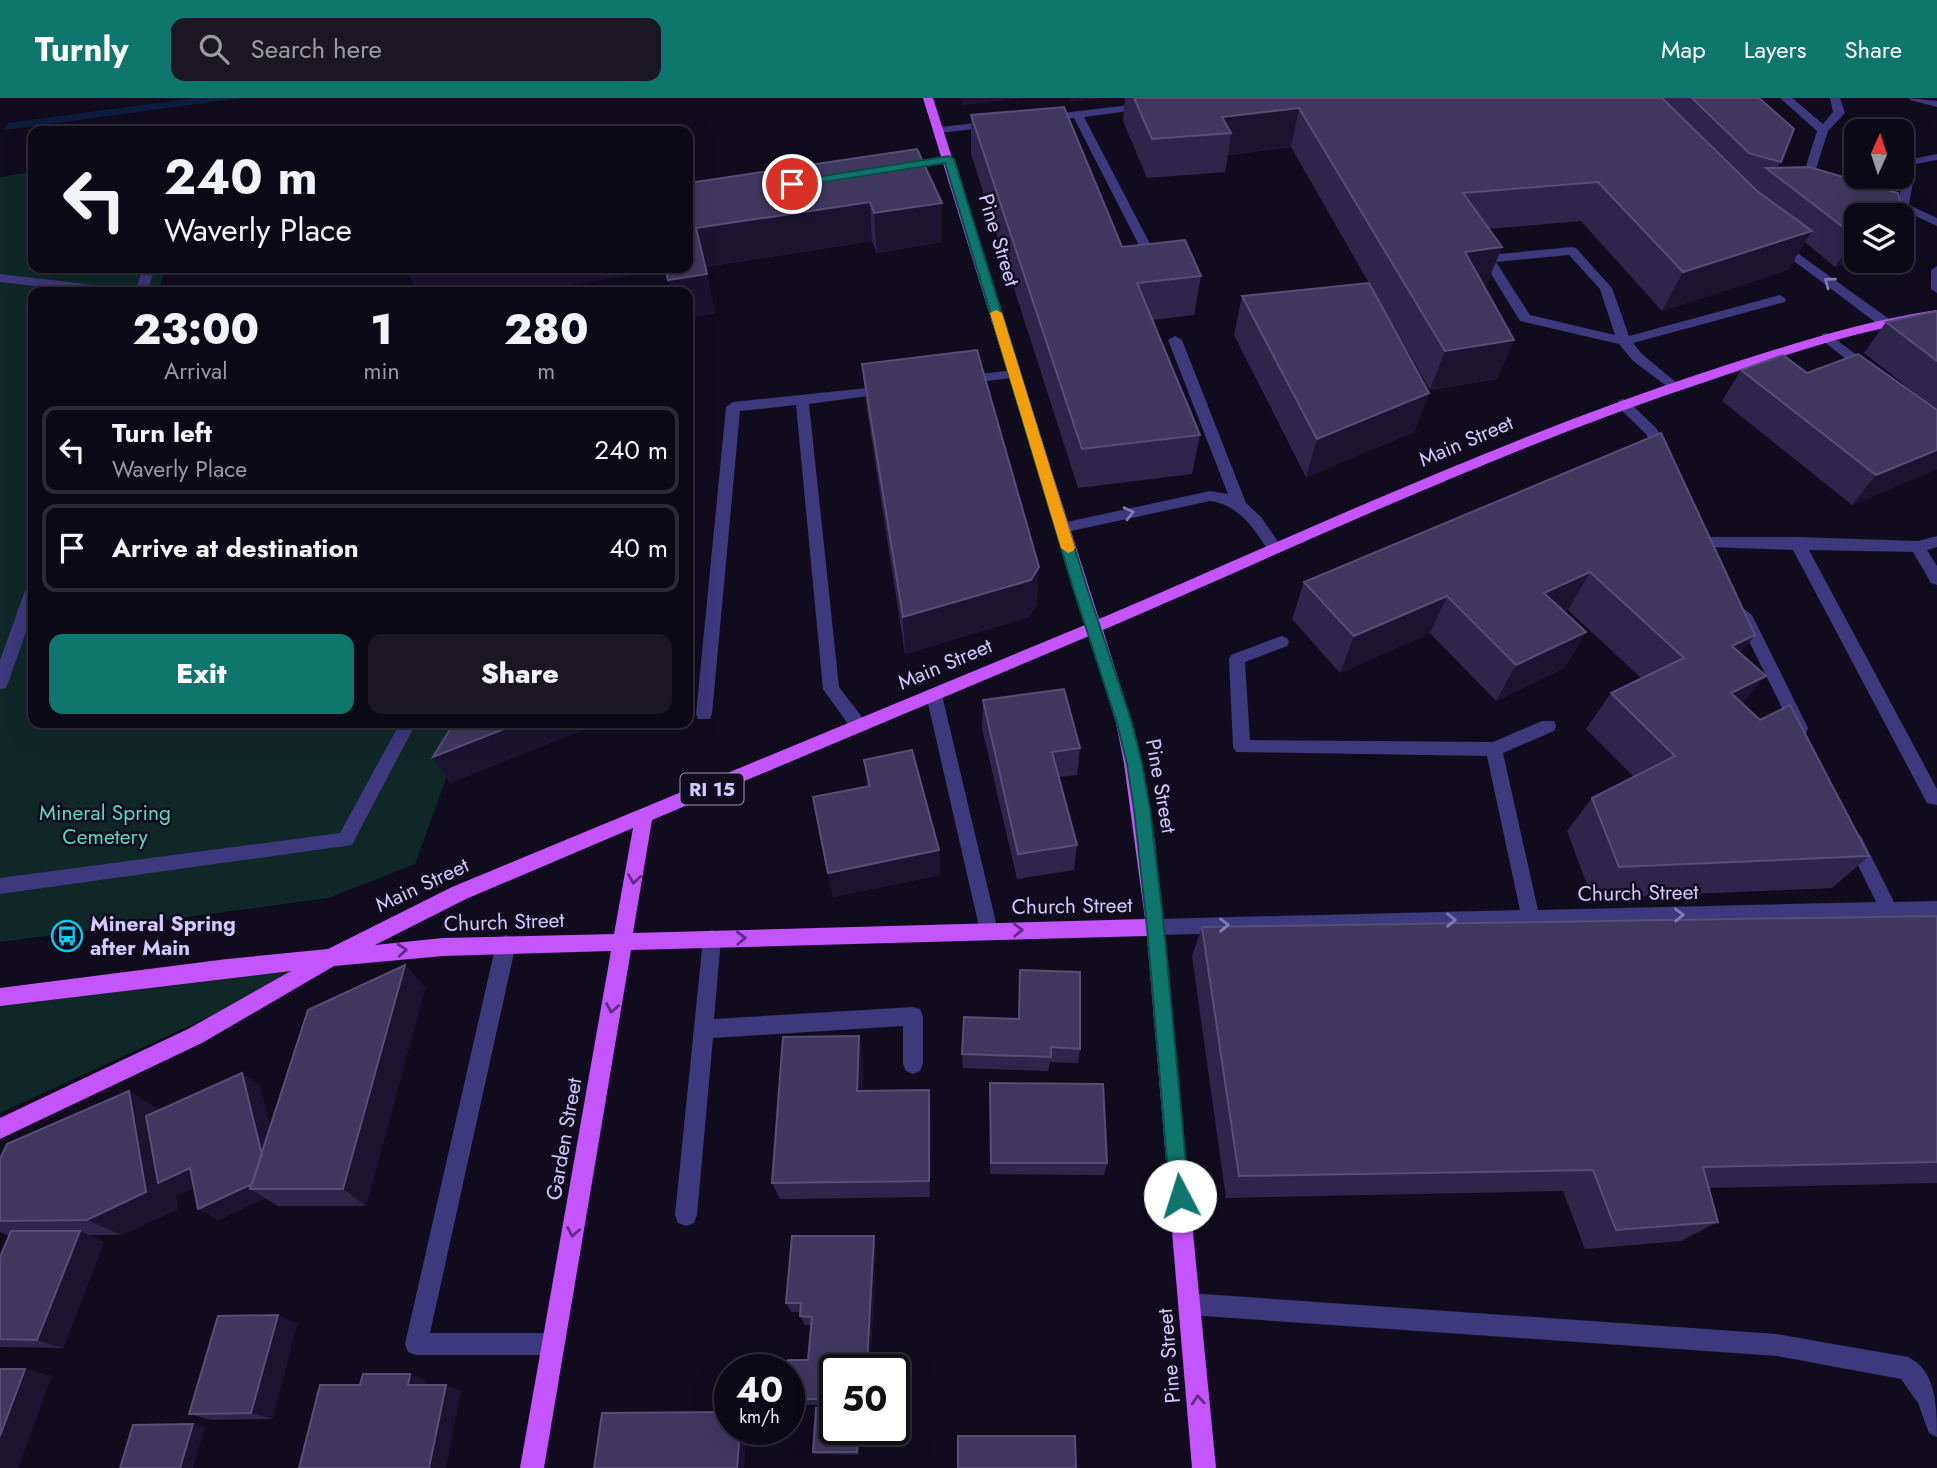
<!DOCTYPE html>
<html lang="en">
<head>
<meta charset="utf-8">
<style>
  :root { --surface:#0c0916; --page:#1a1723; --text:#f1f3f6; --muted:#9a9aa1; --line:#2c2a35; --accent:#0f766e }
  body { margin:0; font-family:Jost,sans-serif; background:var(--page); color:var(--text); height:100vh; display:flex; flex-direction:column; font-size:26px; white-space:nowrap }
  * { box-sizing:border-box; margin:0 }
  p { font-size:23px; color:var(--muted) }
  .icon { flex:none; width:38px; height:38px; fill:none; stroke:currentColor; stroke-width:2; stroke-linecap:round; stroke-linejoin:round }
  .map { position:relative; flex:1; overflow:hidden }
  .panel { position:absolute; left:28px; top:189px; width:665px; height:441px; display:flex; flex-direction:column; background:var(--surface); border-radius:14px; box-shadow:0 7px 28px #0002,0 0 0 2px var(--line) }
  .panel>* { flex:none }
  .banner { position:absolute; left:28px; top:28px; width:665px; height:147px; border-radius:14px; box-shadow:0 7px 28px #0002,0 0 0 2px var(--line); background:#0c0916; color:var(--text); overflow:hidden }
  .needle { width:46px; rotate:3deg }
  .tools { position:absolute; left:1844px; top:21px; display:grid; gap:14px }
  .tools a { display:grid; place-items:center; width:70px; height:70px; border-radius:14px; background:var(--surface); box-shadow:0 7px 28px #0002,0 0 0 2px var(--line); font-size:35px }
  .speed { position:absolute; left:714px; top:1256px; display:flex; gap:14px; font-size:35px; font-weight:700; text-align:center }
  .speed>* { display:grid; place-content:center; width:91px; height:91px; border-radius:50%; background:var(--surface); box-shadow:0 7px 28px #0002,0 0 0 2px var(--line); line-height:1 }
  .speed small { font-size:18px; font-weight:400 }
  .speed .limit { border:4px solid #111; border-radius:10px; background:#fff; color:#111 }
  .pin { position:absolute; display:grid; place-items:center; width:60px; height:60px; color:#fff; margin:-30px; border:4px solid #fff; border-radius:50%; box-shadow:0 2px 7px #0007 }
  .me { position:absolute; width:77px; margin:-38px; rotate:355deg; stroke-linejoin:round; filter:drop-shadow(0 0 5px #0008) }
  .turn { display:flex; align-items:center; gap:24px; height:147px; padding:0 21px; font-size:32px }
  .turn .icon { width:91px; height:91px; stroke-width:2.5 }
  .turn b { display:block; font-size:49px; line-height:60px }
  .eta { display:flex; justify-content:space-evenly; align-items:center; height:119px; text-align:center }
  .eta b { font-size:42px; font-weight:800; line-height:49px }
  .button { display:flex; gap:14px; margin-top:auto; padding:14px 21px }
  .button a { flex:1; height:80px; border-radius:14px; background:var(--accent); color:#fff; font-size:28px; font-weight:800; line-height:80px; text-align:center }
  .button a+a { background:var(--page); color:var(--text) }
  ul { padding:0; list-style:none }
  li { display:flex; align-items:center; gap:21px; height:88px; margin:0 14px 10px; padding:0 7px; border:4px solid var(--line); border-radius:14px }
  li div { flex:1 }
  li b { display:block; font-size:26px }
  li em { font-style:normal }
  header { display:flex; align-items:center; gap:42px; box-sizing:border-box; height:98px; padding:0 35px; background:var(--accent); color:#fff }
  header strong { font-size:33px }
  nav { display:flex; gap:38px; margin-inline-start:auto; font-size:24px }
  .search { width:490px; height:63px; background:var(--page); display:flex; align-items:center; gap:18px; box-sizing:border-box; padding:0 24px; border-radius:14px; color:var(--muted); font-size:26px }
  .map>svg:first-child { display:block }
  .green { fill:#102728 }
  .water { fill:#0c1c3d }
  .lines { fill:none; stroke-linecap:round; stroke-linejoin:round }
  .minor { fill:#3e387c; fill-rule:evenodd }
  .major { fill:#c454fb; fill-rule:evenodd }
  .wall { fill:#2e254b }
  .shaded-wall { fill:#1b1431 }
  .building { fill:#40375f; stroke:#574e78; stroke-width:2 }
  .oneway { stroke:#817ab6 }
  .oneway2 { stroke:#612c81 }
  .route { fill:#0f766e; stroke:#0a4d48; stroke-width:2 }
  .slow { fill:#f59e0b }
  .labels { text-anchor:middle; stroke-width:5; stroke-linejoin:round; paint-order:stroke }
  .shield { fill:#100c1e; stroke:#9891bb; stroke-width:2 }
  .shield-label { font-size:19px; font-weight:bold; fill:#d2cafe }
  .street-label { font-size:21px; fill:#d2cafe; stroke:#100c1e }
  .park-label { font-size:21px; fill:#59dbc0; stroke:#100c1e }
  .poi-label { font-size:21px; font-weight:bold; fill:#d2cafe; stroke:#100c1e; text-anchor:start }
</style>
</head>
<body>
<header>
<strong>Turnly</strong>
<div class="search"><svg class="icon" aria-label="search" viewBox="0 0 24 24"><circle cx="10" cy="10" r="6"/><path d="M15 15l6 6"/></svg>Search here</div>
<nav><a>Map</a><a>Layers</a><a>Share</a></nav>
</header>
<div class="map">
<svg width="1937" height="1370" viewBox="0 0 1937 1370">
  <rect width="100%" height="100%" fill="#100c1e"/>
  <path class="green" d="M33,74V170H165L159,191L193,194H33V625H480L446,681L415,766L328,800L0,844V79Z
    M315,861L287,883L0,1015V897Z"/>
  <path class="water" d="M194,0H241L5,32L8,25Z"/>
  <g class="lines">
    <path class="minor" d="M1780,0H1792L1823,26L1833,14L1830,0H1840L1845,15L1828,33L1810,90L1800,87L1817,33Z
      M1909,0L1937,3V9L1910,2Z
      M1147,5L1153,8L1151,10L1084,19L1158,161L1152,165L1146,161L1074,20L1046,23L1040,20L1046,17Z
      M994,23L1000,26L998,28L940,35L934,32L940,29Z
      M1937,56V62L1916,66L1909,107L1937,120V128L1897,109L1907,62Z
      M949,58L953,59V63L901,72L895,69L901,66Z
      M1778,141L1889,221V227H1879L1774,148L1772,145Z
      M1572,149L1576,150L1612,190L1629,238L1780,197L1786,201L1785,204L1633,245L1642,256L1678,286V292L1673,293L1632,262L1619,246L1520,223L1482,161L1488,157ZM1569,157L1600,191L1615,237L1530,217L1496,164Z
      M1937,168V195L1931,191V172Z
      M143,170H155L147,194H135Z
      M0,176L119,190L125,194H88L0,184Z
      M1827,235L1876,271V277H1866L1822,242V236Z
      M1175,238L1182,242L1246,405L1261,419L1283,451L1280,455H1270C1254,431 1240,407 1210,403L1062,435L1054,430L1062,425L1210,393L1228,396L1168,242Z
      M1015,272L1020,273V279L962,286L955,282L962,278Z
      M886,288L891,289V295L809,306L839,589L865,623L867,628L865,633H853L823,591L796,307L740,313L712,616L710,621H698L696,616L726,309L733,304Z
      M1623,301L1628,303L1656,330L1672,356L1670,359H1660L1646,336L1618,309V303Z
      M1937,438V449L1927,452L1937,468V487L1931,485L1913,454L1809,452L1937,691V707L1927,705L1793,452L1708,449L1700,444L1708,439H1797L1918,443Z
      M33,487V514L8,585L6,590L0,591V562L25,493Z
      M1744,511L1752,517L1808,630L1806,635H1794L1792,630L1736,517Z
      M1281,538L1287,540L1289,544L1287,548L1245,564L1250,642L1493,644L1542,623H1554L1556,628L1554,633L1503,655L1538,812L1876,804L1846,743L1849,738L1855,735L1861,738L1894,804L1937,803V819L1155,837L1148,835L1146,829L1148,823L1155,821L1520,812L1487,658L1236,654L1233,649L1229,561L1231,557Z
      M934,590L940,592L942,597L998,833L996,839L989,841L982,839L980,833L926,597L928,592Z
      M400,625H416L352,747L0,796V780L340,735Z
      M712,832L719,835L721,841L714,921L913,909L920,911L923,918V966L920,973L913,976L906,973L903,966V928L713,940L697,1117L694,1125L686,1128L678,1125L675,1117L703,841L705,835Z
      M506,837L513,840L516,846L430,1235H553L561,1238L564,1246L561,1254L553,1257H416L408,1254L405,1246L496,846L499,840Z
      M1189,1195L1777,1236L1908,1259C1937,1273 1937,1310 1937,1339L1929,1335L1918,1305L1901,1281L1777,1258L1189,1217L1181,1214L1178,1206L1181,1198Z"/>
    <path class="major" d="M923,0H933L1099,521C1299,436 1496,343 1702,275C1780,250 1856,224 1937,212V220C1858,232 1784,257 1708,283C1501,351 1303,446 1103,532L1132,625L1155,744L1216,1370H1192L1147,838L631,852L544,1370H520L611,853L443,858L334,868L202,945L0,1041V1020L188,931L291,873L0,908V890L227,861L328,851L452,789L1085,527ZM1089,538L1116,625L1124,665L1145,821L633,835L652,722ZM633,730L614,836L443,840L375,847L466,801Z"/>
  </g>
  <path class="wall" d="M1125,0H1759L1794,31L1778,69H1809L1898,95L1906,128L1902,133V117H1857V163H1865L1835,169L1805,144L1788,172L1662,213L1581,123L1489,131L1502,149L1486,188H1484L1514,242L1497,281L1430,292L1291,49L1228,57L1225,74L1147,80L1123,23Z
    M971,17L1122,149L1201,178L1194,217L1152,222L1200,337L1192,376L1078,390L971,56Z
    M688,85L942,105V144L877,155L872,143L705,169L715,215L688,220V194H671L666,172Z
    M1242,198L1429,295L1414,334L1306,379L1234,237Z
    M1937,213V371L1852,407L1722,303L1741,272L1807,275L1935,311L1864,255L1886,224Z
    M862,266L1037,506L1029,519L905,556L866,305Z
    M1661,335L1741,555L1742,606L1869,758L1832,790L1592,800L1567,733L1592,700L1634,679L1586,631L1611,595L1641,580L1568,512L1564,513L1586,534L1564,570L1496,603L1430,535L1340,575L1292,521L1304,484Z
    M983,602L1080,650L1077,677L1059,679L1077,747L1074,772L1017,781L982,630Z
    M864,662L939,752L940,777L833,799L813,699L867,689Z
    M1937,818V1085L1708,1090L1718,1124L1681,1143L1585,1151L1563,1093L1226,1100L1192,858L1202,829Z
    M405,867L425,890L366,1108H278L265,1100L218,1122L194,1090L179,1097L175,1094L178,1111L121,1137H89L104,1144L63,1250L0,1249V1159L9,1138L0,1134V1061L159,1012L242,975L260,988L270,1029Z
    M1020,872L1080,951L1078,965L1050,964L1048,973L963,970L962,956L1018,921Z
    M863,959L862,993L929,992L931,1011L930,1099L780,1101L772,1085Z
    M990,985L1107,1065L1104,1077L990,1076Z
    M876,1149L870,1272H835V1307H790L789,1306V1272L808,1262L811,1227H805L800,1218V1214H791L786,1205Z
    M278,1217L297,1226L272,1321L211,1322L189,1316Z
    M835,1332H860L859,1357L815,1356L813,1354Z"/>
  <path class="shaded-wall" d="M962,0H1024L962,7Z
    M1070,0H1104L1070,4Z
    M1299,10L1291,49L1228,57L1231,35L1222,19Z
    M870,104L872,143L703,169L696,130Z
    M942,105V144L877,155L874,115Z
    M1812,133L1788,172L1662,213L1683,174Z
    M1855,138H1857V163H1865L1835,169Z
    M1502,149L1486,188L1451,193L1465,154Z
    M415,170H665L666,172L526,194H417L407,171Z
    M707,176L715,215L688,220V194H671L668,182Z
    M1514,242L1497,281L1430,292L1445,253Z
    M1429,295L1414,334L1306,379L1317,341Z
    M1937,352V371L1852,407L1876,377Z
    M1039,469L1037,506L1029,519L905,556L903,519Z
    M1590,474L1568,512L1524,532L1544,495Z
    M1447,498L1430,535L1340,575L1354,538Z
    M1586,534L1564,570L1496,603L1516,567Z
    M1755,537L1726,573L1732,548Z
    M1766,578L1735,614L1731,595Z
    M519,625H601L450,685L433,659Z
    M939,752L940,777L833,799L828,775Z
    M405,867L425,890L366,1108L343,1091Z
    M859,938L863,959L862,1012L857,993Z
    M242,975L260,988L284,1087L250,1091L265,1100L218,1122L198,1111Z
    M929,992L931,1011L930,1099L929,1083Z
    M129,993L160,1012L210,1082L179,1097L175,1094L178,1111L121,1137L87,1122Z
    M80,1133L104,1144L63,1250L37,1242Z
    M874,1138L876,1149L870,1272L867,1265Z
    M278,1217L297,1226L272,1321L251,1315Z
    M25,1271L52,1278L18,1370H0V1338Z
    M410,1276L426,1283L423,1293L408,1287Z
    M446,1287L461,1293L446,1370H429Z
    M725,1314L730,1318V1332L724,1328Z
    M193,1326L205,1329L193,1370H180Z
    M740,1332H745L747,1333L744,1370H737Z
    M859,1332H860L859,1357L857,1354Z"/>
  <path class="building" d="M1134,0H1662L1757,93L1812,133L1683,174L1598,84L1463,95L1502,149L1465,154L1514,242L1445,253L1299,10L1222,19L1231,35L1152,41Z
    M1692,0H1759L1794,31L1781,64L1749,55Z
    M1064,9L1122,149L1185,142L1201,178L1137,185L1200,337L1082,351L971,17Z
    M917,51L942,105L874,115L870,104L696,130L707,176L668,182L665,170H688V85Z
    M1809,69L1898,95L1906,128L1902,129V117H1857V138H1855L1766,70Z
    M1369,185L1429,295L1317,341L1242,198Z
    M1937,213V263L1886,224Z
    M977,252L1039,469L1031,482L903,519L862,266Z
    M1858,256L1937,312V352L1876,377L1741,272L1783,257L1807,275Z
    M1661,335L1755,537L1732,548L1766,578L1731,595L1760,622L1790,607L1869,758L1619,769L1592,700L1675,658L1611,595L1684,560L1590,474L1544,495L1586,534L1516,567L1447,498L1354,538L1304,484Z
    M1064,591L1080,650L1052,654L1077,747L1018,756L983,602Z
    M454,625H519L433,659Z
    M912,652L939,752L828,775L813,699L870,688L864,662Z
    M1937,818V1064L1703,1069L1718,1124L1616,1132L1593,1072L1239,1078L1202,829Z
    M405,867L343,1091H250L308,912Z
    M1020,872L1080,874V951L1051,949V959L962,956L964,919L1019,921Z
    M859,938L857,993L929,992V1083L772,1085L783,939Z
    M242,975L262,1057L252,1086L198,1111L190,1070L158,1085L146,1018Z
    M990,985L1103,986L1107,1065H991Z
    M129,993L146,1094L87,1122L0,1123V1061L7,1046Z
    M11,1133H80L37,1242L0,1241V1159Z
    M792,1138H874L867,1265H859V1272H835V1301H789V1272H787L788,1262H808L812,1219L800,1218L801,1205H786Z
    M278,1217L251,1315L189,1316L218,1218Z
    M0,1271H25L0,1338Z
    M363,1276H410L408,1287H446L429,1370H299L320,1287H360Z
    M816,1310H835V1332H859L857,1354H813Z
    M725,1314L724,1328H730V1332H740L737,1370H594L602,1315Z
    M193,1326L180,1370H120L133,1327Z
    M958,1338H1075L1076,1370H958Z"/>
  <defs><path id="oneway-chevron" d="M-2-3.5L2.5 0L-2 3.5" fill="none" stroke-width="1.6" stroke-linecap="round" stroke-linejoin="round" transform="scale(1.75)"/></defs>
  <g class="oneway">
    <use href="#oneway-chevron" transform="translate(1829 184) rotate(-143)"/>
    <use href="#oneway-chevron" transform="translate(1129 415) rotate(-13)"/>
    <use href="#oneway-chevron" transform="translate(1679 817) rotate(-1)"/>
    <use href="#oneway-chevron" transform="translate(1451 822) rotate(-1)"/>
    <use href="#oneway-chevron" transform="translate(1224 827) rotate(-1)"/>
  </g>
  <g class="oneway2">
    <use href="#oneway-chevron" transform="translate(634 781) rotate(99)"/>
    <use href="#oneway-chevron" transform="translate(1018 832) rotate(-1)"/>
    <use href="#oneway-chevron" transform="translate(741 840) rotate(-2)"/>
    <use href="#oneway-chevron" transform="translate(402 852) rotate(-5)"/>
    <use href="#oneway-chevron" transform="translate(612 910) rotate(100)"/>
    <use href="#oneway-chevron" transform="translate(573 1134) rotate(100)"/>
    <use href="#oneway-chevron" transform="translate(1198 1302) rotate(-95)"/>
  </g>
  <path class="route" d="M949,58L954,61L1088,493L1132,625L1142,666L1150,711L1164,829L1189,1098L1186,1105L1180,1108L1173,1105L1170,1098L1147,829L1134,711L1127,666L1117,625L1074,493L945,65L792,89L787,86L792,83Z"/>
  <path class="slow" d="M996,212L1002,215L1075,450L1073,453L1068,455L1061,450L990,215Z"/>
  <defs>
    <g id="bus-ring" transform="scale(1.575)"><circle r="9.5" fill="#100c1e" stroke="#05ceef" stroke-width="1.5"/><path d="M-5-6H5V4H4V6H2V4H-2V6H-4V4H-5ZM-3.5-4V0h7V-4ZM-3.5 1.2v1.5H-2V1.2ZM2 1.2v1.5H3.5V1.2Z" fill="#05ceef"/></g>
  </defs>
  <g fill-rule="evenodd">
    <use href="#bus-ring" x="67" y="838"/>
  </g>
  <g class="labels">
    <rect class="shield" x="680.5" y="675.5" width="63" height="31" rx="5"/>
    <g class="shield-label">
      <text x="712" y="698">RI 15</text>
    </g>
    <g class="street-label">
      <text transform="translate(999 142) rotate(73)" y="7">Pine Street</text>
      <text transform="translate(1466 343) rotate(-23)" y="7">Main Street</text>
      <text transform="translate(945 566) rotate(-23)" y="7">Main Street</text>
      <text transform="translate(1161 688) rotate(80)" y="7">Pine Street</text>
      <text transform="translate(422 787) rotate(-25)" y="7">Main Street</text>
      <text transform="translate(1638 795) rotate(-1)" y="7">Church Street</text>
      <text transform="translate(1072 808) rotate(-1)" y="7">Church Street</text>
      <text transform="translate(504 824) rotate(-2)" y="7">Church Street</text>
      <text transform="translate(564 1041) rotate(-80)" y="7">Garden Street</text>
      <text transform="translate(1169 1258) rotate(-95)" y="7">Pine Street</text>
    </g>
    <g class="park-label">
      <text x="105" y="722">Mineral Spring<tspan x="105" dy="24">Cemetery</tspan></text>
    </g>
    <g class="poi-label">
      <text x="90" y="833">Mineral Spring<tspan x="90" dy="24">after Main</tspan></text>
    </g>
  </g>
</svg>
<div class="tools">
<a><svg class="needle" viewBox="-14 -14 28 28"><path d="M0-13l5 13h-10z" fill="#e53935"/><path d="M0 13l5-13h-10z" fill="#9a9aa1"/></svg></a>
<a><svg class="icon" aria-label="layers" viewBox="0 0 24 24"><path d="M12 4l9 5-9 5-9-5zM3 14l9 5 9-5"/></svg></a>
</div>
<div class="speed"><div>40<small>km/h</small></div><div class="limit">50</div></div>
<div class="pin" style="left:792px;top:86px;background:#d93025"><svg class="icon" aria-label="arrive" viewBox="0 0 24 24"><path d="M6 21V4h12l-3 4 3 4H6"/></svg></div>
<svg class="me" style="left:1180px;top:1098px" viewBox="-20 -20 40 40"><circle r="19" fill="#fff"/><path d="M0-13L10 11 0 6-10 11z" fill="#0f766e"/></svg>
<div class="banner">
<div class="turn"><svg class="icon" aria-label="left" viewBox="0 0 24 24"><path d="M17 20v-9H6M10 6l-5 5 5 5"/></svg><div><b>240 m</b>Waverly Place</div></div>
</div>
<section class="panel">
<div class="eta">
<div><b>23:00</b><p>Arrival</p></div>
<div><b>1</b><p>min</p></div>
<div><b>280</b><p>m</p></div>
</div>
<ul>
<li><svg class="icon" aria-label="left" viewBox="0 0 24 24"><path d="M17 20v-9H6M10 6l-5 5 5 5"/></svg><div><b>Turn left</b><p>Waverly Place</p></div><em>240 m</em></li>
<li><svg class="icon" aria-label="arrive" viewBox="0 0 24 24"><path d="M6 21V4h12l-3 4 3 4H6"/></svg><div><b>Arrive at destination</b></div><em>40 m</em></li>
</ul>
<div class="button"><a>Exit</a><a>Share</a></div>
</section>
</div>
</body>
</html>
